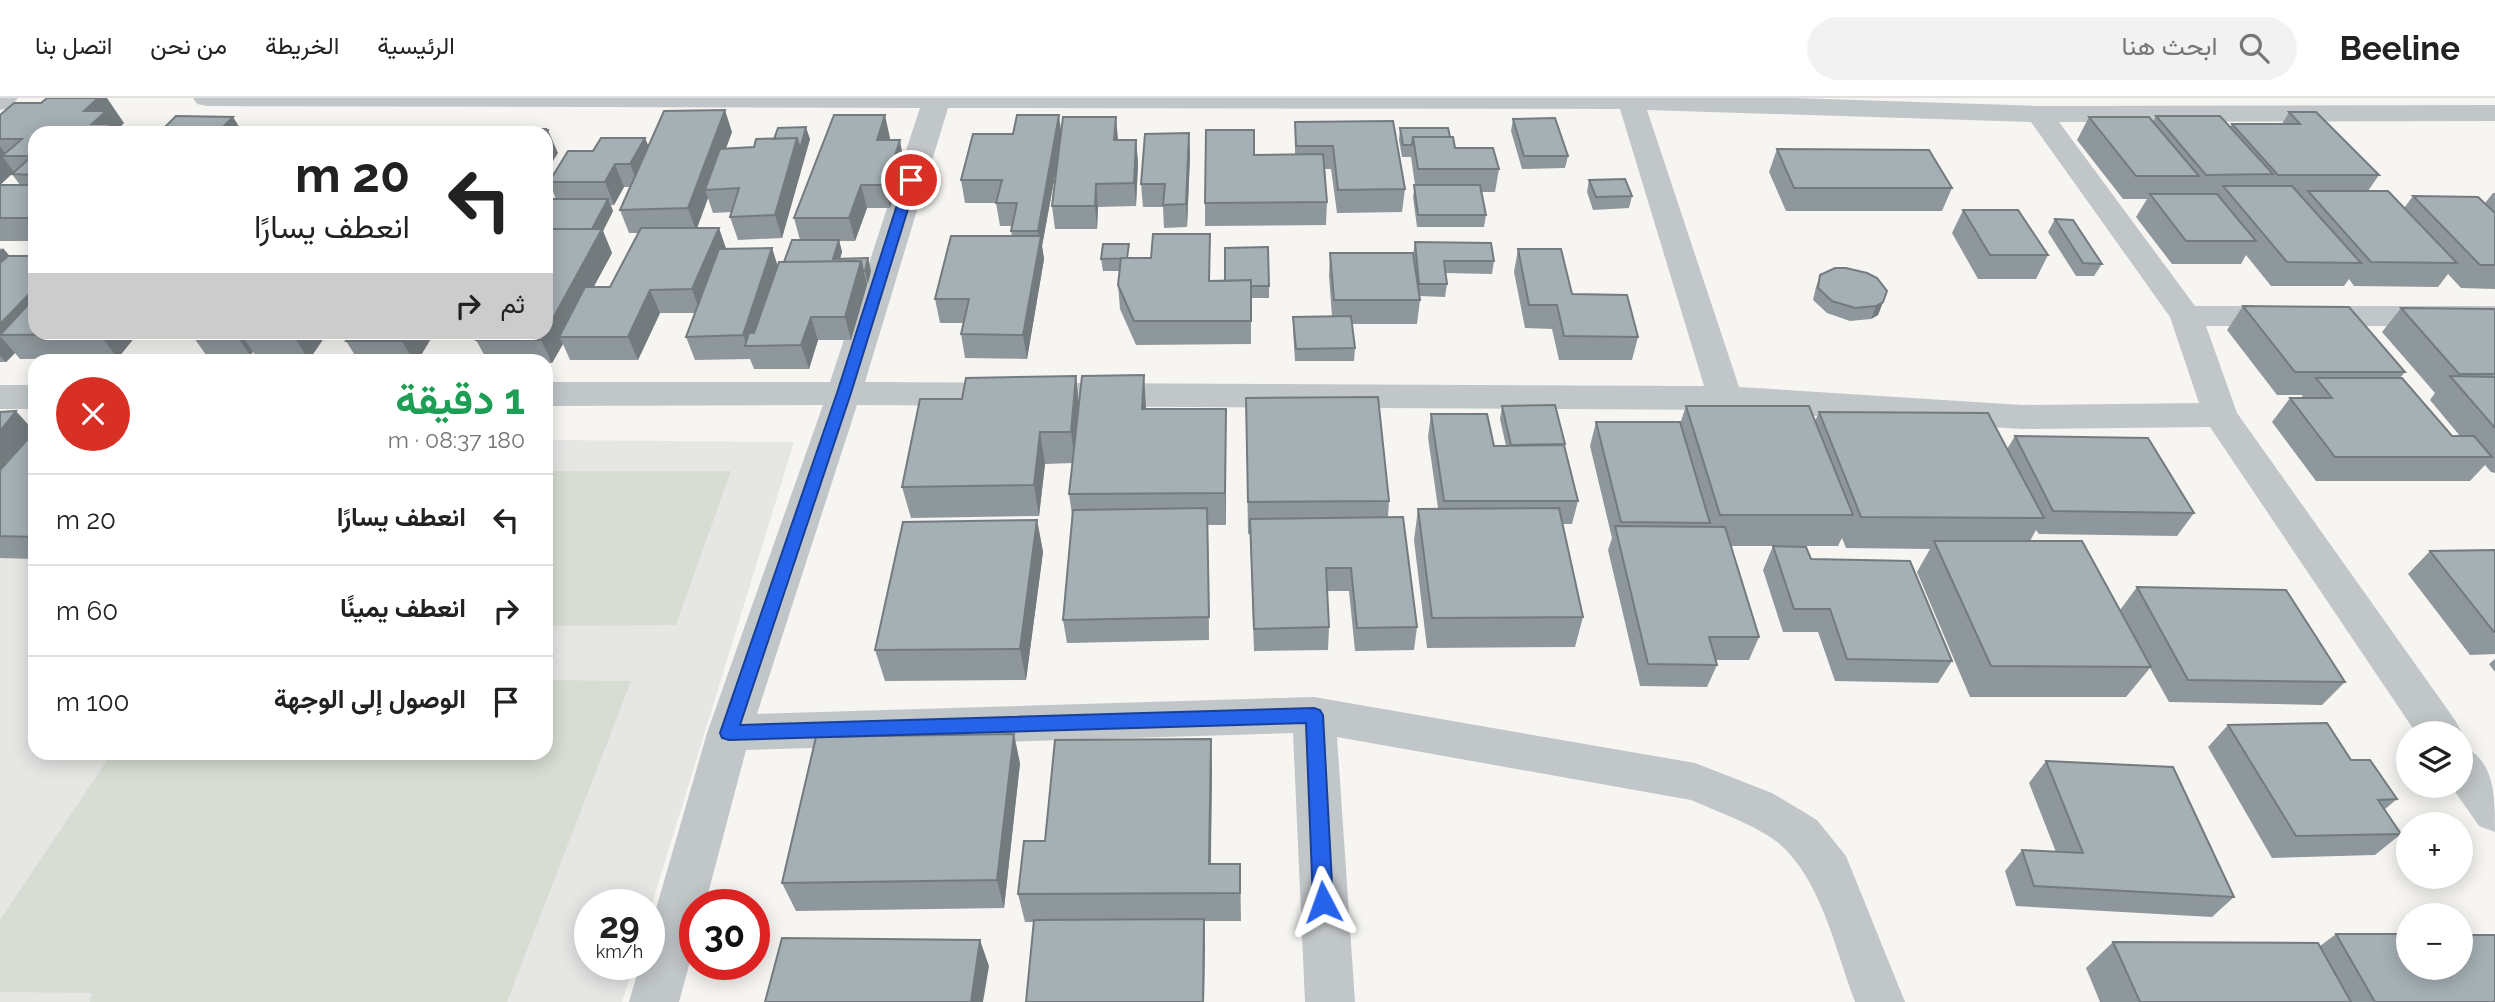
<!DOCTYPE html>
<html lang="ar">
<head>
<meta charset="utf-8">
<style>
  :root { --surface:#fff; --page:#f2f2f2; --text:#222; --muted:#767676; --line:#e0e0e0 }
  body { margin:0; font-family:Raleway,Vazirmatn,sans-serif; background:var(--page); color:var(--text); direction:rtl; height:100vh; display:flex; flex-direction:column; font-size:26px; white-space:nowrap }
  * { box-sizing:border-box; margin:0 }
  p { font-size:23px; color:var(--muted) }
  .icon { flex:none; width:38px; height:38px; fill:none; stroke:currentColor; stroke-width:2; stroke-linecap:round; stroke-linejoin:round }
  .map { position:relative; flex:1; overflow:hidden; direction:ltr }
  .sheet { position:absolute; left:28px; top:256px; width:525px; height:406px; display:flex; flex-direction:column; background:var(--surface); border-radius:21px; box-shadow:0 4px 18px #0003; direction:rtl }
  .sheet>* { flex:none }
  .top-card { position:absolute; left:28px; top:28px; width:525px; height:214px; border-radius:21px; box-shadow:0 4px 18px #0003; direction:rtl; background:#fff; color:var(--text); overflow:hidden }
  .tools { position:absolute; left:2396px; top:623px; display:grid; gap:14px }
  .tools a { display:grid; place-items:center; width:77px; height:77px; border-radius:50%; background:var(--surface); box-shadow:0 4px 18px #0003; font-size:35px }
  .speed { position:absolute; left:574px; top:791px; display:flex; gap:14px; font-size:35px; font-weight:700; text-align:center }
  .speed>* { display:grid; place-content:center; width:91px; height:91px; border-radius:50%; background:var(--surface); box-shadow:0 4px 18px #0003; line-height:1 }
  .speed small { font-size:18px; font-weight:400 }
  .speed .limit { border:10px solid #d22; background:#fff; color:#111 }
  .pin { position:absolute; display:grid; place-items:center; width:60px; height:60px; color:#fff; margin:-30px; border:4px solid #fff; border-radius:50%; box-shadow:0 2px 7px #0007 }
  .me { position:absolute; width:77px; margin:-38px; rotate:356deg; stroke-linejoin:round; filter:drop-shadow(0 0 5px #0008) }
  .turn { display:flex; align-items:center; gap:24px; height:147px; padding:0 28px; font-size:32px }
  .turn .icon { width:91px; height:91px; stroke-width:2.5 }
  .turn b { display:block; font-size:49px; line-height:60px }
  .then { display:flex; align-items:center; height:66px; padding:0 28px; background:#0003; gap:14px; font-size:26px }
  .round { display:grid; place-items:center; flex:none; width:74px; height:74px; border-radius:37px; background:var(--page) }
  .overview { display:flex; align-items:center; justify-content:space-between; height:119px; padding:0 28px }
  h1 { font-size:42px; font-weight:700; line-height:52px; color:#1e9e55 }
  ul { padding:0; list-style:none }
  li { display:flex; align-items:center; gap:21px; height:91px; padding:0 28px; border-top:2px solid var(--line) }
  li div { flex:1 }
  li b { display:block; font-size:26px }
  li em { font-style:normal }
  header { display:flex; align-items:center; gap:42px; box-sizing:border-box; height:98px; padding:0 35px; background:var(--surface); border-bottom:2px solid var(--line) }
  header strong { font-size:33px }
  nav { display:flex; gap:38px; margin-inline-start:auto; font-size:24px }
  .search { width:490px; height:63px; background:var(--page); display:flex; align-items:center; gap:18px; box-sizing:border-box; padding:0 24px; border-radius:38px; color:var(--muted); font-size:26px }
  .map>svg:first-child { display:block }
  .built { fill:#e6e7e5 }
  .green { fill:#d7ddd3 }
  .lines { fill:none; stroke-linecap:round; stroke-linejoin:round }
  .minor { fill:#c1c6c8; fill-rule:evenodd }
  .wall { fill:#8e979b; fill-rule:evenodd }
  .shaded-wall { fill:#747b7e }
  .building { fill:#a5b0b4; stroke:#747b7e; stroke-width:2 }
  .route { fill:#2563eb; stroke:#184099; stroke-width:2 }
</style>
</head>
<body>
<header>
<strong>Beeline</strong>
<div class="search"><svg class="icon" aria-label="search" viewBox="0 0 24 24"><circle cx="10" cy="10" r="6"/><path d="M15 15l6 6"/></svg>ابحث هنا</div>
<nav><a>الرئيسية</a><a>الخريطة</a><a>من نحن</a><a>اتصل بنا</a></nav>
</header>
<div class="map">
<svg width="2495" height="904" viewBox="0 0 2495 904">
  <rect width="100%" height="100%" fill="#f6f5f2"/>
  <path class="built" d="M0,337H35V654H546V342L794,344L649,816V807H590V866H634L622,904H0Z"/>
  <path class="green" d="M546,373H731L676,527L546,528Z
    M546,582L631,583L507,904H90L92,895L0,894V822L112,655L546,654Z"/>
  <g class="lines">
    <path class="minor" d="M0,0H18L10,10L0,12Z
      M193,0H1794L2039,8L2495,7V23L2059,24L2195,208H2495V228H2206L2237,315L2455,622L2462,635L2460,637L2416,635L2210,329L2022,331L1725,312L857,307L757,616L1314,599L1695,665L1772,695L1817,722L1846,758L1905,904H1855C1836,854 1824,792 1786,752C1767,731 1718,714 1691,702L1337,639L1355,904H1305L1293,635L746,652L705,807H695V845L679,904H629L640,866H649V835L707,635L823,307L546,308V284H830L920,10L207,8L197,6ZM948,10L1620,11L1704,288L865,284ZM1647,12L2031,24L2170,219L2199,305L2022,307L1739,289Z
      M0,287H35V311H0Z
      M2460,647C2495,661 2495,697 2495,734L2479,728L2451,688H2460Z"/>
  </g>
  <path class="wall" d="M2289,14L2379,77L2368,93L2404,110L2413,98L2485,105L2493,95H2495V191L2461,190L2448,176L2438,189L2354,188L2349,181L2344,188H2271L2246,157L2241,166H2172L2136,119L2147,101H2123L2077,42L2089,19L2153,24L2156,18L2230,29L2232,26H2282Z
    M0,17L124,25L118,31L35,35V143H0V87H20L12,76L14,74L0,87Z
    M1513,21L1568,58L1565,70L1522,71L1511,33Z
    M1295,24L1405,91L1402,114L1337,115L1331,71H1325L1327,104L1326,127L1205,128V105L1295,56Z
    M1400,30L1450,39L1455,50L1499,71L1495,94H1482L1486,117L1484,129H1417L1413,99L1415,87L1411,59H1402L1399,42Z
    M732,34L726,50L754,49L810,41L782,140L738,142L730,119L732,114L713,115L708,100L697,130L726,151L772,150L778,169L784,164L800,142L794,120L890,40L889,42L904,65L890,110H867L855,143H839L842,154L840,161L868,160L871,173L851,242H818L809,271H754L750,261L695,262L686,239L695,215H660L638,262H570L563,246L552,265H546V262H487L476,242L546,234L556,101L549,84L593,53L645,40L648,47ZM624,89H630L620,112L629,135H638L610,189H593L612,155L603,133L613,113L611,107H614Z
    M1061,35L1117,42H1136L1138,65L1136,108L1098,109L1097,131H1055L1052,108L1058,60L1042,148L1044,161L1027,261L965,260L961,236L964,225H940L935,201L1012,138L1011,133L1012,128H1000L996,105H965L961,82Z
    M1189,35L1190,58L1187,129L1164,130L1163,109H1143L1141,86Z
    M1777,51L1952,90L1942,113H1786L1769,74Z
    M1589,82L1632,98L1629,110L1593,112L1587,94Z
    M1963,112L2048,157L2036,181H1978L1952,135Z
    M2055,121L2102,166L2094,178H2076L2048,134Z
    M1210,136V183L1269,188V200H1251V246L1136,247L1120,211L1118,187L1120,173H1103L1101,161L1151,160Z
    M1415,144L1494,163L1492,176L1446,175L1447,186L1445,199L1419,198L1420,202L1417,226H1352L1355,250L1354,263H1295L1293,232V219L1332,218L1329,178L1330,155L1413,157Z
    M0,150L10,158L139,234L118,260L20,261L15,255L6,264H0Z
    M1518,151L1572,196L1638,239L1632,262H1559L1552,231L1525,230L1514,174Z
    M1820,177L1883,204L1878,217L1871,221L1850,223L1827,215L1813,202L1816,189Z
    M2243,208L2405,274L2400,280L2452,338H2460L2430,302L2435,295L2382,234L2401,210L2495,211V375L2491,374L2485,367L2470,383H2316L2272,324L2290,300H2301L2303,297H2277L2227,232Z
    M190,234H328L309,262H259L253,254L250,257H206Z
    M435,234L418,262H358L346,243Z
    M1076,278L1079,307L1146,311L1226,342V427H1208L1209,542L1067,545L1063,522L1072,417L1069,396L1073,365L1045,366L1039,418L911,420L902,389L962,301Z
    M1246,300L1389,403L1388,419L1417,529L1414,552L1355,553L1349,493H1327L1329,529L1328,552L1254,553L1250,436H1248Z
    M1502,308L1565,346V349L1578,403L1572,426H1562L1583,519L1575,549L1427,550L1414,442L1418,411L1438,410L1428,339L1431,316L1494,348H1506L1500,321Z
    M1686,308L1815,323L1819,314L2007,351L2015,338L2194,415L2177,438L2039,436L2036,432L2030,443L2120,512L2137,489L2345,584L2322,607L2169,604L2150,570L2126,599H1970L1917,474L1930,451L1846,450L1842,440L1838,448H1731L1759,539L1749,562H1716L1717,567L1707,589L1640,588L1608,452L1612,440L1590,348L1596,324L1680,326Z
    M0,314L33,342H35V461L0,460Z
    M1037,422L1043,454L1026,582L885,583L875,552Z
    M1773,448L1811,461L1952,563L1938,585L1835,583L1818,534H1783L1763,472Z
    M2495,452V556L2470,557L2408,476L2430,453Z
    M2495,561V574L2489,566Z
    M2228,627L2351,662L2397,701L2384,712L2401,736L2375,757L2272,760L2208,649Z
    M2046,663L2234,799L2212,819L2016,808L2005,773L2022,752L2056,754L2029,685Z
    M1020,665L1004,810L796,813L782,785Z
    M1212,671L1211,766H1240L1241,823H1204L1205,848L1034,824H1025L1018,796L1045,743Z
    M2336,836L2495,904H2100L2086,870L2113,844L2320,848Z"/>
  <path class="shaded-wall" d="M98,0H107L124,25L118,31L120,35H98L84,13Z
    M725,12L732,34L711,91L705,92L708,100L696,133L688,110Z
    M885,17L890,40L882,65L877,42Z
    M1059,17L1062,40L1042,148L1044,161L1027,261L1023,237L1039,146L1038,133Z
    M233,19L243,35H217Z
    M1116,19L1118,41L1116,65L1114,42Z
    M806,29L810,41L782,140L775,117L797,40Z
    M546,31L547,34L548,32L558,55L546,74Z
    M1189,35L1190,58L1187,129L1186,106Z
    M645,40L654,62L639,89L630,66Z
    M900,42L904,65L890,110L885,87Z
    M1136,42L1138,65L1136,108L1134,85Z
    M0,48L7,58H2L14,74L0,87Z
    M615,66L624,89L614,107L605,84Z
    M1096,86L1098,109L1097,131L1095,108Z
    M861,87L867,110L855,143L849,120Z
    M608,101L613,113L603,133L612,155L567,239H559L563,246L552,265L541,242L546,234L592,131Z
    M719,130L727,153L700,214L692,191Z
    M839,142L842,154L836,173L833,161Z
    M3,150L22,173L0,196V153Z
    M772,150L779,173L755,248H747L743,237Z
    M868,160L871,173L868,186L865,173Z
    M861,163L867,187L851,242L845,219Z
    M35,190V234L0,237V226Z
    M650,192L660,215L638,262L628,239Z
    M1883,204L1878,217L1871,221L1876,208Z
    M811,219L818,242L809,271L801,247Z
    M101,234H139L118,260L99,236Z
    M234,234H268L243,239L253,254L250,257Z
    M297,234H328L309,262L294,239Z
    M407,234H435L418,262H413L402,243Z
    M0,238L15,255L6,264L0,258Z
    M1144,277L1146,309L1144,342L1142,311Z
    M1076,278L1079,310L1075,365L1071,334Z
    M1226,311V427L1225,395Z
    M16,313L35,334V340L0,382V333Z
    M1040,334L1045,366L1039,418L1034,387Z
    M1037,422L1043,454L1026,582L1020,551Z
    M1014,636L1020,665L1004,810L997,782Z
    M1211,641L1212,671L1210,794L1209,766Z
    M1204,821L1205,848L1204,904H1203Z
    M980,842L989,868L983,904H971Z"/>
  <path class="building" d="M47,0H98L84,13H106L92,26H111L102,35H35V77L12,76L32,58H2L22,41H0V17L14,5H41Z
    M725,12L688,110L620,112L664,13Z
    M2289,14H2316L2379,77H2278L2232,26H2300Z
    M834,17H885L877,42H900L885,87H861L849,120H794Z
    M1017,17H1059L1038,133H1011L1017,105H996L1002,82H961L973,36H1013Z
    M176,18L233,19L217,35H159Z
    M2156,18H2220L2273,76L2206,77Z
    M1063,19H1116L1114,42H1136L1134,85L1096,86L1095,108H1052Z
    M2089,19H2149L2199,78H2136Z
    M1555,20L1568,58H1524L1513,21Z
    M1393,23L1405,91L1338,92L1333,48H1296L1295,24Z
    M806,29L800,51L797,40L774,41L778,30Z
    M1400,30H1448L1450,39H1413L1412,47H1403Z
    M511,31H546V32H510Z
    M498,32H548L546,36V35H496Z
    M1206,32H1254V57L1323,56L1327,104L1205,105Z
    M1189,35L1186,106L1163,107L1165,86H1141L1145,36Z
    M1413,39H1453L1455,50H1493L1499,71H1418Z
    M601,40H645L630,66H615L605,84H549L568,53H593Z
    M797,40L775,117L730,119L739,90L705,92L720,51L754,49L756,41Z
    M1777,51L1929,52L1952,90H1794Z
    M1625,81L1632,98L1596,99L1589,82Z
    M0,87H35V120H0Z
    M1414,87H1480L1486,117H1418Z
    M2223,88H2292L2361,165L2287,164Z
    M2308,93H2388L2457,165L2371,164Z
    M2150,96H2217L2256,143H2186Z
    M2413,98L2478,99L2495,115V167H2480Z
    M546,101H608L592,131H546Z
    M1963,112H2018L2048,157H1990Z
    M2055,121L2073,122L2102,166L2083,165Z
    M641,130H719L692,191L650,192L628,239H559L585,189H610Z
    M546,131H602L546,233Z
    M1153,136H1210L1209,183L1251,182V223H1134L1118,187L1121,160H1151Z
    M951,138H1041L1023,237L961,236L969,201H935Z
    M792,142H839L833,161L868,160L865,173H863L861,163L784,164Z
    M1415,144L1491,145L1494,163H1444L1447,186H1419Z
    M1103,146H1129L1127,160L1101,161Z
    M1268,149L1269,188H1251V182L1225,183V150Z
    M772,150L743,237L686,239L719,151Z
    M1518,151H1561L1572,196L1627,197L1638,239L1564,238L1557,207H1529Z
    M1330,155H1413L1420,202H1334Z
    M8,158H35V190L0,226V165Z
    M861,163L845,219H811L801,247L745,248L749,235H754L779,164Z
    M1835,170H1846L1867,175L1877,180L1887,193L1883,204L1876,208L1855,210L1832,203L1818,190L1820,177Z
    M35,199V234H101L99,236L0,237Z
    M2243,208L2349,209L2405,274H2295Z
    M2401,210L2495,211V276H2459Z
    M1351,218L1355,250L1296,251L1293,219Z
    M246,234H297L294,239H243Z
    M352,234H407L402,243H346Z
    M480,234H545L541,242H476Z
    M1144,277L1142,311H1226L1225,395L1069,396L1082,278Z
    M1076,278L1071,334H1040L1034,387L902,389L920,301H962L966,280Z
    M2450,278L2495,279V330Z
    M2316,280H2402L2452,338H2474L2492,359H2335L2290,300H2332Z
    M1378,299L1389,403L1248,404L1246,300Z
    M1555,307L1565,346L1511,347L1502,308Z
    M1686,308H1809L1853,417H1720Z
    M16,313L0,333V314Z
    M1819,314L1988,315L2044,420L1861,419Z
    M1431,316H1487L1494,348L1564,347L1578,403H1444Z
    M1596,324H1680L1710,425L1621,424Z
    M2015,338L2148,340L2194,415L2053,413Z
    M27,342H35V439L0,438V372Z
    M1207,410L1209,519L1063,522L1073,412Z
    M1559,410L1583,519L1432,520L1418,411Z
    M1403,419L1417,529L1357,530L1351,470H1326L1329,529L1254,531L1250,421Z
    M1037,422L1020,551L875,552L903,424Z
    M1615,428L1725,429L1759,539H1709L1717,567L1648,566Z
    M1934,443H2082L2151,569L1991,568Z
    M1773,448L1806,449L1811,461L1910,463L1952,563L1847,561L1830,511H1794Z
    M2495,452V534H2494L2430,453Z
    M2137,489L2286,492L2345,584L2188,582Z
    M2327,625L2351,662H2370L2397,701L2378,702L2401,736L2296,738L2228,627Z
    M1014,636L997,782L782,785L816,639Z
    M1211,641L1209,766H1240V795L1018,796L1024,743H1045L1055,642Z
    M2046,663L2173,669L2234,799L2034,788L2022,752L2083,755Z
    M1204,821L1203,904H1026L1034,822Z
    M2336,836H2408V870H2460V837H2495V904H2375Z
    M782,840L980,842L971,904H765Z
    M2113,844L2318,845L2351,904H2140Z"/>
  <path class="route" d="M911,78L917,82L851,295L740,627L1314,610L1320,612L1323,617L1333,804L1330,811L1323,813L1316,811L1313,804L1306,625L729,642L722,640L720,635L837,295L905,82Z"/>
</svg>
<div class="tools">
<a><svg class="icon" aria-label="layers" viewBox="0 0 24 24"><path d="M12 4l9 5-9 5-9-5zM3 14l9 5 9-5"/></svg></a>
<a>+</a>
<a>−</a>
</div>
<div class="speed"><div>29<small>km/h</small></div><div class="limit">30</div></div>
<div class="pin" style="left:911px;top:82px;background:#d93025"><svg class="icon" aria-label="arrive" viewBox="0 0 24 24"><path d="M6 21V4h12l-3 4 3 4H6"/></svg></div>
<svg class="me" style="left:1323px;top:804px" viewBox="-20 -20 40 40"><path d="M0-17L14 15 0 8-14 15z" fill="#2563eb" stroke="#fff" stroke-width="4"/></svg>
<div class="top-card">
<div class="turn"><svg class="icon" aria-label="left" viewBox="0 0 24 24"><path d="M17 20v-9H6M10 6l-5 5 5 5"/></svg><div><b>20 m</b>انعطف يسارًا</div></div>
<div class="then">ثم<svg class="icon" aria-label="right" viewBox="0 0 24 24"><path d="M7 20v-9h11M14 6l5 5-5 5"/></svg></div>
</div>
<section class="sheet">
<div class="overview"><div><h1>1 دقيقة</h1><p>180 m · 08:37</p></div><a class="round" style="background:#d93025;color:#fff"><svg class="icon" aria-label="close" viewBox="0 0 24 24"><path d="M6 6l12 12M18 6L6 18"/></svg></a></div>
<ul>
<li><svg class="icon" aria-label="left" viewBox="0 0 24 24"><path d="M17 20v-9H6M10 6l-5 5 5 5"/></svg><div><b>انعطف يسارًا</b></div><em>20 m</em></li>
<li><svg class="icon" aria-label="right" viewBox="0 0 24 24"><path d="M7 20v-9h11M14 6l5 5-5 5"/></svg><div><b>انعطف يمينًا</b></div><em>60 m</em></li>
<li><svg class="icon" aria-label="arrive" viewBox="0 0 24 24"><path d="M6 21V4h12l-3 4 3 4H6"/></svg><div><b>الوصول إلى الوجهة</b></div><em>100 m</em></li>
</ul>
</section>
</div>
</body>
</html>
